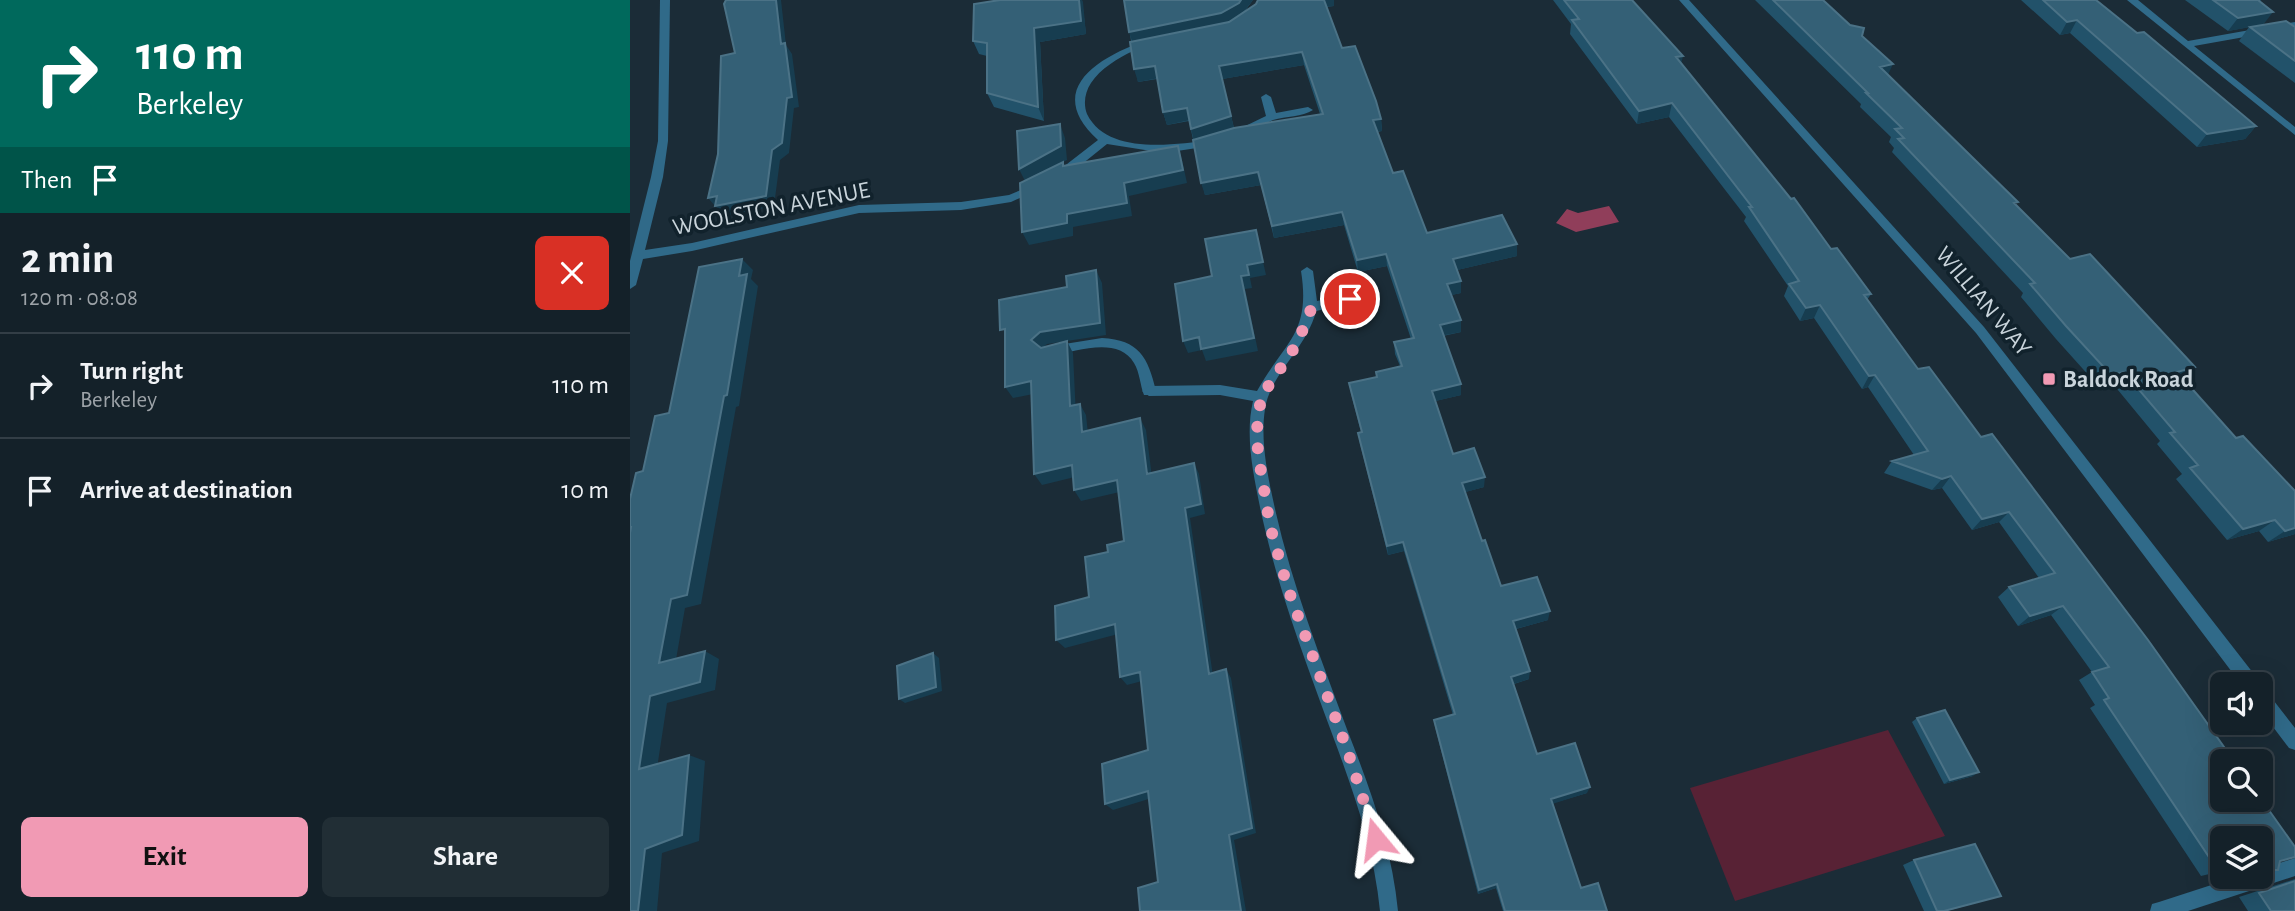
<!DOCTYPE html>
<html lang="en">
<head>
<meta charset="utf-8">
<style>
  :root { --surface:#142129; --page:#212e35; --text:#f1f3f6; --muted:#9da3a8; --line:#333e46; --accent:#f19ab4 }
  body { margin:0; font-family:"Alegreya Sans",sans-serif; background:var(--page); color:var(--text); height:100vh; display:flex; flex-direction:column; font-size:26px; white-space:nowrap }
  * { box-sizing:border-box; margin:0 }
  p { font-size:23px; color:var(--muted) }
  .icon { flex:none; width:38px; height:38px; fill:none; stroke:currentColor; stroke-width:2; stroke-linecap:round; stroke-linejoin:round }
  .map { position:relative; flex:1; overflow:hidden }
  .panel { display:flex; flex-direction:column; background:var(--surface); width:630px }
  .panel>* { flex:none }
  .hud { background:#00695c; color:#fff; overflow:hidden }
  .fabs { position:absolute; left:1580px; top:672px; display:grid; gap:14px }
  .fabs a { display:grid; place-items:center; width:63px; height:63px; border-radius:10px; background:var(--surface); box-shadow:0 7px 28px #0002,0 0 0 2px var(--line); font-size:35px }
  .pin { position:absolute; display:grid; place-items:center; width:60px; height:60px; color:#fff; margin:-30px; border:4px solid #fff; border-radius:50%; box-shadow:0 2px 7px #0007 }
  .me { position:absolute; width:77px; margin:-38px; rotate:344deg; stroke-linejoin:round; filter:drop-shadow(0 0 5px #0008) }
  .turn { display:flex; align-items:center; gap:24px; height:147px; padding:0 21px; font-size:32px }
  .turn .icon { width:91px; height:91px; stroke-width:2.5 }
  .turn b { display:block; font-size:49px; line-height:60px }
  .then { display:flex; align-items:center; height:66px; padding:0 21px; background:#0003; gap:14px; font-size:26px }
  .round { display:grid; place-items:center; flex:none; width:74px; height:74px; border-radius:10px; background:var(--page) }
  .head { display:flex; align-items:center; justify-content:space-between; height:119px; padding:0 21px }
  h1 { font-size:42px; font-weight:600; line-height:52px }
  .action { display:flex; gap:14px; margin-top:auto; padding:14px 21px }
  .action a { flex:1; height:80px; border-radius:10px; background:var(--accent); color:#111; font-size:28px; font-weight:600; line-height:80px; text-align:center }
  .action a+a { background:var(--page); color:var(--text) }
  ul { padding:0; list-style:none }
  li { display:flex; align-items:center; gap:21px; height:105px; padding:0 21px; border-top:2px solid var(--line) }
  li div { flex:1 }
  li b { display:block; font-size:26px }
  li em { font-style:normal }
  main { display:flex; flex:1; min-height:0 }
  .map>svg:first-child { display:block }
  .green { fill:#582235 }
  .water { fill:#903e5a }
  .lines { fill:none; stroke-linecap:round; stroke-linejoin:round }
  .lane { fill:#306a89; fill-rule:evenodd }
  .street { fill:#306a89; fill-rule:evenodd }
  .wall { fill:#22526a; fill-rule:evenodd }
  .shaded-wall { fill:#173d50 }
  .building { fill:#346076; stroke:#4b7286; stroke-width:2 }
  .route { stroke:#f19ab4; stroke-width:12; stroke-dasharray:0 21.6 }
  .poi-dot { fill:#f19ab4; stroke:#11222c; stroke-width:2.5 }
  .labels { text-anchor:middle; stroke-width:7; stroke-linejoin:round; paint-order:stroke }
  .street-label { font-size:24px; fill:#c9d4db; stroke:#11222c }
  .poi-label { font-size:24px; font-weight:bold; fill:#c9d4db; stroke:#11222c; text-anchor:start }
</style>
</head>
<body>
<main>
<section class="panel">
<div class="hud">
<div class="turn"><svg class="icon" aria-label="right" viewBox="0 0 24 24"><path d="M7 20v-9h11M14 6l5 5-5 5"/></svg><div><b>110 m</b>Berkeley</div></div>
<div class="then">Then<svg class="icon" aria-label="arrive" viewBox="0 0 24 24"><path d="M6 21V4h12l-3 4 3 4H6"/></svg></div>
</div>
<div class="head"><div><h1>2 min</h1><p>120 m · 08:08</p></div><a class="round" style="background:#d93025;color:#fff"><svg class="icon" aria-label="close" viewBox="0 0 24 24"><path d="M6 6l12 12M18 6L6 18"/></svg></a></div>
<ul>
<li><svg class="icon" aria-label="right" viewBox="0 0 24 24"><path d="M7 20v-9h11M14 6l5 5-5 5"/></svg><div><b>Turn right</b><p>Berkeley</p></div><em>110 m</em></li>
<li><svg class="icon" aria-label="arrive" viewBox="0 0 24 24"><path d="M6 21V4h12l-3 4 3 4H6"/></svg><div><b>Arrive at destination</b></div><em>10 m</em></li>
</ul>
<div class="action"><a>Exit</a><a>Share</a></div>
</section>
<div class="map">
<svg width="1665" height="911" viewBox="0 0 1665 911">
  <rect width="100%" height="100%" fill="#1b2c37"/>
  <path class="green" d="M1258,730L1315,836L1105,901L1060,788Z"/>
  <path class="water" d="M979,206L989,222L946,232L926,223L937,209L948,213Z"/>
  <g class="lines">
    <path class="lane" d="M472,338C509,340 518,357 526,391L524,395H514C510,385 510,373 504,363C488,336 447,351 422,356L416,351L422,346Z
      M1665,858V876L1558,911H1520L1522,904L1529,902L1606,877H1631V869Z"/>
    <path class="street" d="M30,0H40L38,141L33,177L15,250L62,243L229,205L331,202L379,195L408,183L414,187L381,202L331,210L229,213L62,251L13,259L6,285L0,289V261L21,177L28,141Z
      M1049,0H1059L1354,327L1627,678L1629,684H1611L1346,333Z
      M1497,0H1508L1558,41L1665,22V28L1564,46L1665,127V135Z
      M515,41L523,43C517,47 510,48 503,51C488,58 470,69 461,83C455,92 453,104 457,114C477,155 543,145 580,140L585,143L580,146L534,153L477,144L436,177H428V171L468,140C414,91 466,58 515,41Z
      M636,94L641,97L646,113L678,107L683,110C672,117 656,116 643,120C631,125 619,136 605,135V131L636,116L631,97Z
      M677,267L683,271L687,301L720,294L726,299L720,304L686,311C677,348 640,374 635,409C630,442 638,477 645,509C662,585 691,659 718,732C741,791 762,848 768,911H750C744,848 723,790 701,731C674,657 646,584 630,507C623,473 615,435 623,401L590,395L519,396L512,391L519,386L590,385L627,391C655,341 681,334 671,271Z
      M1631,690L1637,692L1665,728V750L1659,748L1631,711Z"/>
  </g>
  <path class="wall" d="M370,0H452L456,34L410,42L414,121L364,107L357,93V56L349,54L343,41Z
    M494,0H623L614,12L626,4L628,0H704V6L696,7L712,48L751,119L752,131L747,132L763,173L797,233L887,244V256L827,270L831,293L821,295L831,320V332L813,336L831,384V395L805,401L823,454L854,487L835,492L852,541L871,586L918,620L886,629L899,679L884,684L907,754L957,793L923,803L951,888L977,911H873L866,888L848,894L805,727L804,720L823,715L774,551L758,555L730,444L728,433L731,432L721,394L719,383L747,377L746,372L770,366L765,354L764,342L781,339L757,266L728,272L714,225L644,238L631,185L575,195L559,121L537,125L533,112L527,79L508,82ZM674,65L690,114L604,128L592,79Z
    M923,0H1002L1051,64L1201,249L1241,294L1237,300L1650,861L1648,870L1631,874V838H1592V872V871L1571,876L1460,708L1465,705L1449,680L1462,672L1421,615L1388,626L1368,597L1379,587L1409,578L1369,522L1342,530L1312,488L1302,490L1254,473L1262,461L1284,455L1238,387L1232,389L1184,318L1170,321L1154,296L1158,286L1114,221L1116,217L1039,117L1007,124L940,34L941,24Z
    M1125,0H1193L1232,36L1258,74L1553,379L1665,534L1638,542L1629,531L1597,540L1546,479L1552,474L1527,444L1530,441L1483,384L1470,388L1426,339L1391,297L1393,293L1262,152L1264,148L1259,142L1261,137L1230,107L1231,104Z
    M1391,0H1466L1626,126L1615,139L1567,147L1440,33L1430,35Z
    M1555,0H1631L1630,2L1633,25L1665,27V83L1609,41L1619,27L1598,31Z
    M1287,718L1343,776L1314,784L1282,722Z
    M1284,860L1371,896L1317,911H1294L1273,865Z
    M1665,879V911H1618L1609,897Z"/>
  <path class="shaded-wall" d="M146,0H151L156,45L162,54L169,107L164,108L159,153L150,160L144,206L94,216L78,198L151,44Z
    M449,0H452L453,2L456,34L410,42L414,121L408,107L404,28Z
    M611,0H623L611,15L594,26L503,44L499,32Z
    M693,0H704V6L693,7Z
    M1643,12L1633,25L1598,31L1608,18Z
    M1447,20L1440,33L1430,35L1437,22Z
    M672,52L674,65L592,79L589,66Z
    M1053,56L1050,69L1046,57Z
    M1263,64L1257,77L1250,67Z
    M525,66L529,78L508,82L504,69Z
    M1042,103L1039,117L1007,124L1009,111Z
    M557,108L560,120L537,125L533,112Z
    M601,116L604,128L564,141L561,129Z
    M751,119L752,131L744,132L743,120Z
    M430,124L435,138L437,160L433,162L439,175L396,183L389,169Z
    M1626,126L1615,139L1567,147L1577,134Z
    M548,146L552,160L557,183L499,196L502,216L443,227V236L399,245L392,232L437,214Z
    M628,172L631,185L575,195L571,183Z
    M712,212L714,225L644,238L642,226Z
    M626,230L636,275L620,278L622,288L615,289L628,351L576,361L572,350L558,353L553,341L617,265Z
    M887,244V256L823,271V259Z
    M756,254L757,266L728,272L727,260Z
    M112,259L123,270L121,279L128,286L109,406L106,407L71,604L55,608L44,671L29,663L41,599L94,396L109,276Z
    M466,270L472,283L476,335L437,341L443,353L446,417L440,406L437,341L417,344L408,352L401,340Z
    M831,281V293L817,296V284Z
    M1190,305L1184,318L1170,321L1176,308Z
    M831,320V332L810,336V325Z
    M1565,367L1552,380L1547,372Z
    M1494,372L1483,384L1470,388L1481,375Z
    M1245,375L1238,387L1232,389L1239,376Z
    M401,381L408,393L383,398L375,387Z
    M831,384V395L802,402V391Z
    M450,404L456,415L459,443L452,432Z
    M510,418L516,430L523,485L517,474Z
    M564,463L569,474L575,514L560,518L584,683L579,674L555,508Z
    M442,465L449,476L412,485L404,474Z
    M1321,476L1312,488L1302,490L1312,479Z
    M855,477L854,487L832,493V483Z
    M487,480L494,491L451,501L444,490Z
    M1379,512L1369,522L1342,530L1352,519Z
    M1645,520L1629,531L1597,540L1613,529Z
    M1665,528V534L1638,542L1655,531Z
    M773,542L774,551L758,555L757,546Z
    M1433,606L1421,615L1388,626L1400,616Z
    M920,611L918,620L882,630L883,621Z
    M485,624L492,633L435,648L426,640Z
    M75,651L89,659L85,690L37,703L26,775L9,769L20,696Z
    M303,653L309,658L312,691L275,703L269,699Z
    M596,669L601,678L626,833L604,840L616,911H611L599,835Z
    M900,671L899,679L880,685L881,677Z
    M510,672L516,680L497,685L490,677Z
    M59,755L75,761L69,841L32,853L27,911H8L15,849Z
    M1349,772L1343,776L1314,784L1320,780Z
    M960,787L957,793L919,805L921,799Z
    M518,791L525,797L483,810L475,804Z
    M867,884L866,888L848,894L849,890Z"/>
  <path class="building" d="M96,0H146L151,44L155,43L162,97L157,98L152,143L142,150L136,196L85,206L87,196L78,198L88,154L91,56L105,53L94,4Z
    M370,0H449L451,21L404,28L408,107L357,93V43L343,41L344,4Z
    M494,0H611L609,3L591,13L499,32Z
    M628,0H694L712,48L725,46L746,101L751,119L743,120L763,173L773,171L797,233L872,215L887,244L823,259L831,281L817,284L831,320L810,325L831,384L802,391L823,454L844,448L855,477L832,483L852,541L855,540L871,586L907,577L920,611L883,621L900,671L881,677L907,754L945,743L960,787L921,799L951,888L968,883L977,911H875L867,884L849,890L804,720L825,714L773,542L757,546L728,433L732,432L719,383L747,377L746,372L772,366L764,342L784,338L756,254L727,260L712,212L642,226L628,172L571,183L563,140L604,128L693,114L672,52L589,66L601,116L561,129L557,108L533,112L525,66L504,69L500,42L599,22L626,4Z
    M934,0H1002L1053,56L1046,57L1161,199L1164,198L1201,249L1207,248L1241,294L1234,295L1288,369L1299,367L1351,437L1362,434L1518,640L1604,761H1592V800L1631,799L1665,847V857L1650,861L1648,870H1631V838H1592V871L1589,872L1474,700L1479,698L1462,672L1479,667L1433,606L1400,616L1379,587L1425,573L1379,512L1352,519L1321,476L1312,479L1262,461L1298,451L1245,375L1239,376L1190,305L1176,308L1159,284L1169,281L1119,207H1122L1042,103L1009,111L942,20L949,19Z
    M1143,0H1193L1220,25L1234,28L1232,36L1263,64L1250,67L1388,202L1384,203L1440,259L1460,254L1565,367L1547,372L1606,438L1613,436L1665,491V528L1655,531L1645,520L1613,529L1560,468L1568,465L1540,433L1545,432L1494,372L1481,375L1436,326L1400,284L1405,283L1268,139L1274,138L1265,129L1272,128L1236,93H1238Z
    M1413,0H1466L1507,33L1514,32L1626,126L1577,134L1447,20L1437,22Z
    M1583,0H1630H1628L1643,12L1608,18Z
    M1656,21L1665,27V61L1620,27Z
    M430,124L431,146L389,169L387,131Z
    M548,146L553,170L494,183L497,203L437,214V223L392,232L390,183L433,162V166Z
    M626,230L633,262L617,265L619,275L611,276L624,338L571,349L569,337L553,341L545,284L582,276L575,239Z
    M112,259L109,276L117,274L97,395L94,396L57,595L41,599L29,663L75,651L70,682L20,696L9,769L59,755L52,835L15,849L8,911H0V533L1,527H0V499L6,473L13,471L25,416L39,413L69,267Z
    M466,270L470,323L410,332L401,340L411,348L437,341L440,406L450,404L452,432L510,418L517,474L564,463L571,504L555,508L579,674L596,669L622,828L599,835L611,911H510L508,888L528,882L518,791L475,804L472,764L518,750L510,672L490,677L485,624L426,640L425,606L459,597L455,557L478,552L477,545L494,541L487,480L444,490L442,465L404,474L401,381L375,387V329L370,330L369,300L437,287L436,276Z
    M303,653L306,687L269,699L267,666Z
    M1315,710L1349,772L1320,780L1287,718Z
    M1345,844L1371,896L1314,911H1307L1284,860Z
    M1665,881V911H1641L1629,893Z"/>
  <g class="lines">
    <path class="route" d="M720,299L682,307L667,344L631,397L627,429L628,453L640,526L658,589L717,749L746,839"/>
  </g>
  <rect class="poi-dot" x="1412" y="372" width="14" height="14" rx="3.5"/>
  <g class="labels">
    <g class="street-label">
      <text transform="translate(141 208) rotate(-11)" y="8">WOOLSTON AVENUE</text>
      <text transform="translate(1354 301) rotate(50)" y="8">WILLIAN WAY</text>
    </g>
    <g class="poi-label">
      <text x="1433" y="387">Baldock Road</text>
    </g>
  </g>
</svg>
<div class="fabs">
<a><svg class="icon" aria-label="sound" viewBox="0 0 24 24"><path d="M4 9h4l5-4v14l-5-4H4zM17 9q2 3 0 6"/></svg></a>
<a><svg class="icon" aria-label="search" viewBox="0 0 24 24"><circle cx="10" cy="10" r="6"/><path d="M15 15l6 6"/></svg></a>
<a><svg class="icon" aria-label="layers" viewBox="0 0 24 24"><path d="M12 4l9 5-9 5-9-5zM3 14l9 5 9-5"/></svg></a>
</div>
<div class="pin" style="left:720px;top:299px;background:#d93025"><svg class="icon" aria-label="arrive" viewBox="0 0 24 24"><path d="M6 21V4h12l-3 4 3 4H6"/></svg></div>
<svg class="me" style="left:746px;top:839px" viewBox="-20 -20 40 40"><path d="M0-17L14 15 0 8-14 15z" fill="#f19ab4" stroke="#fff" stroke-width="4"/></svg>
</div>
</main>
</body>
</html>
